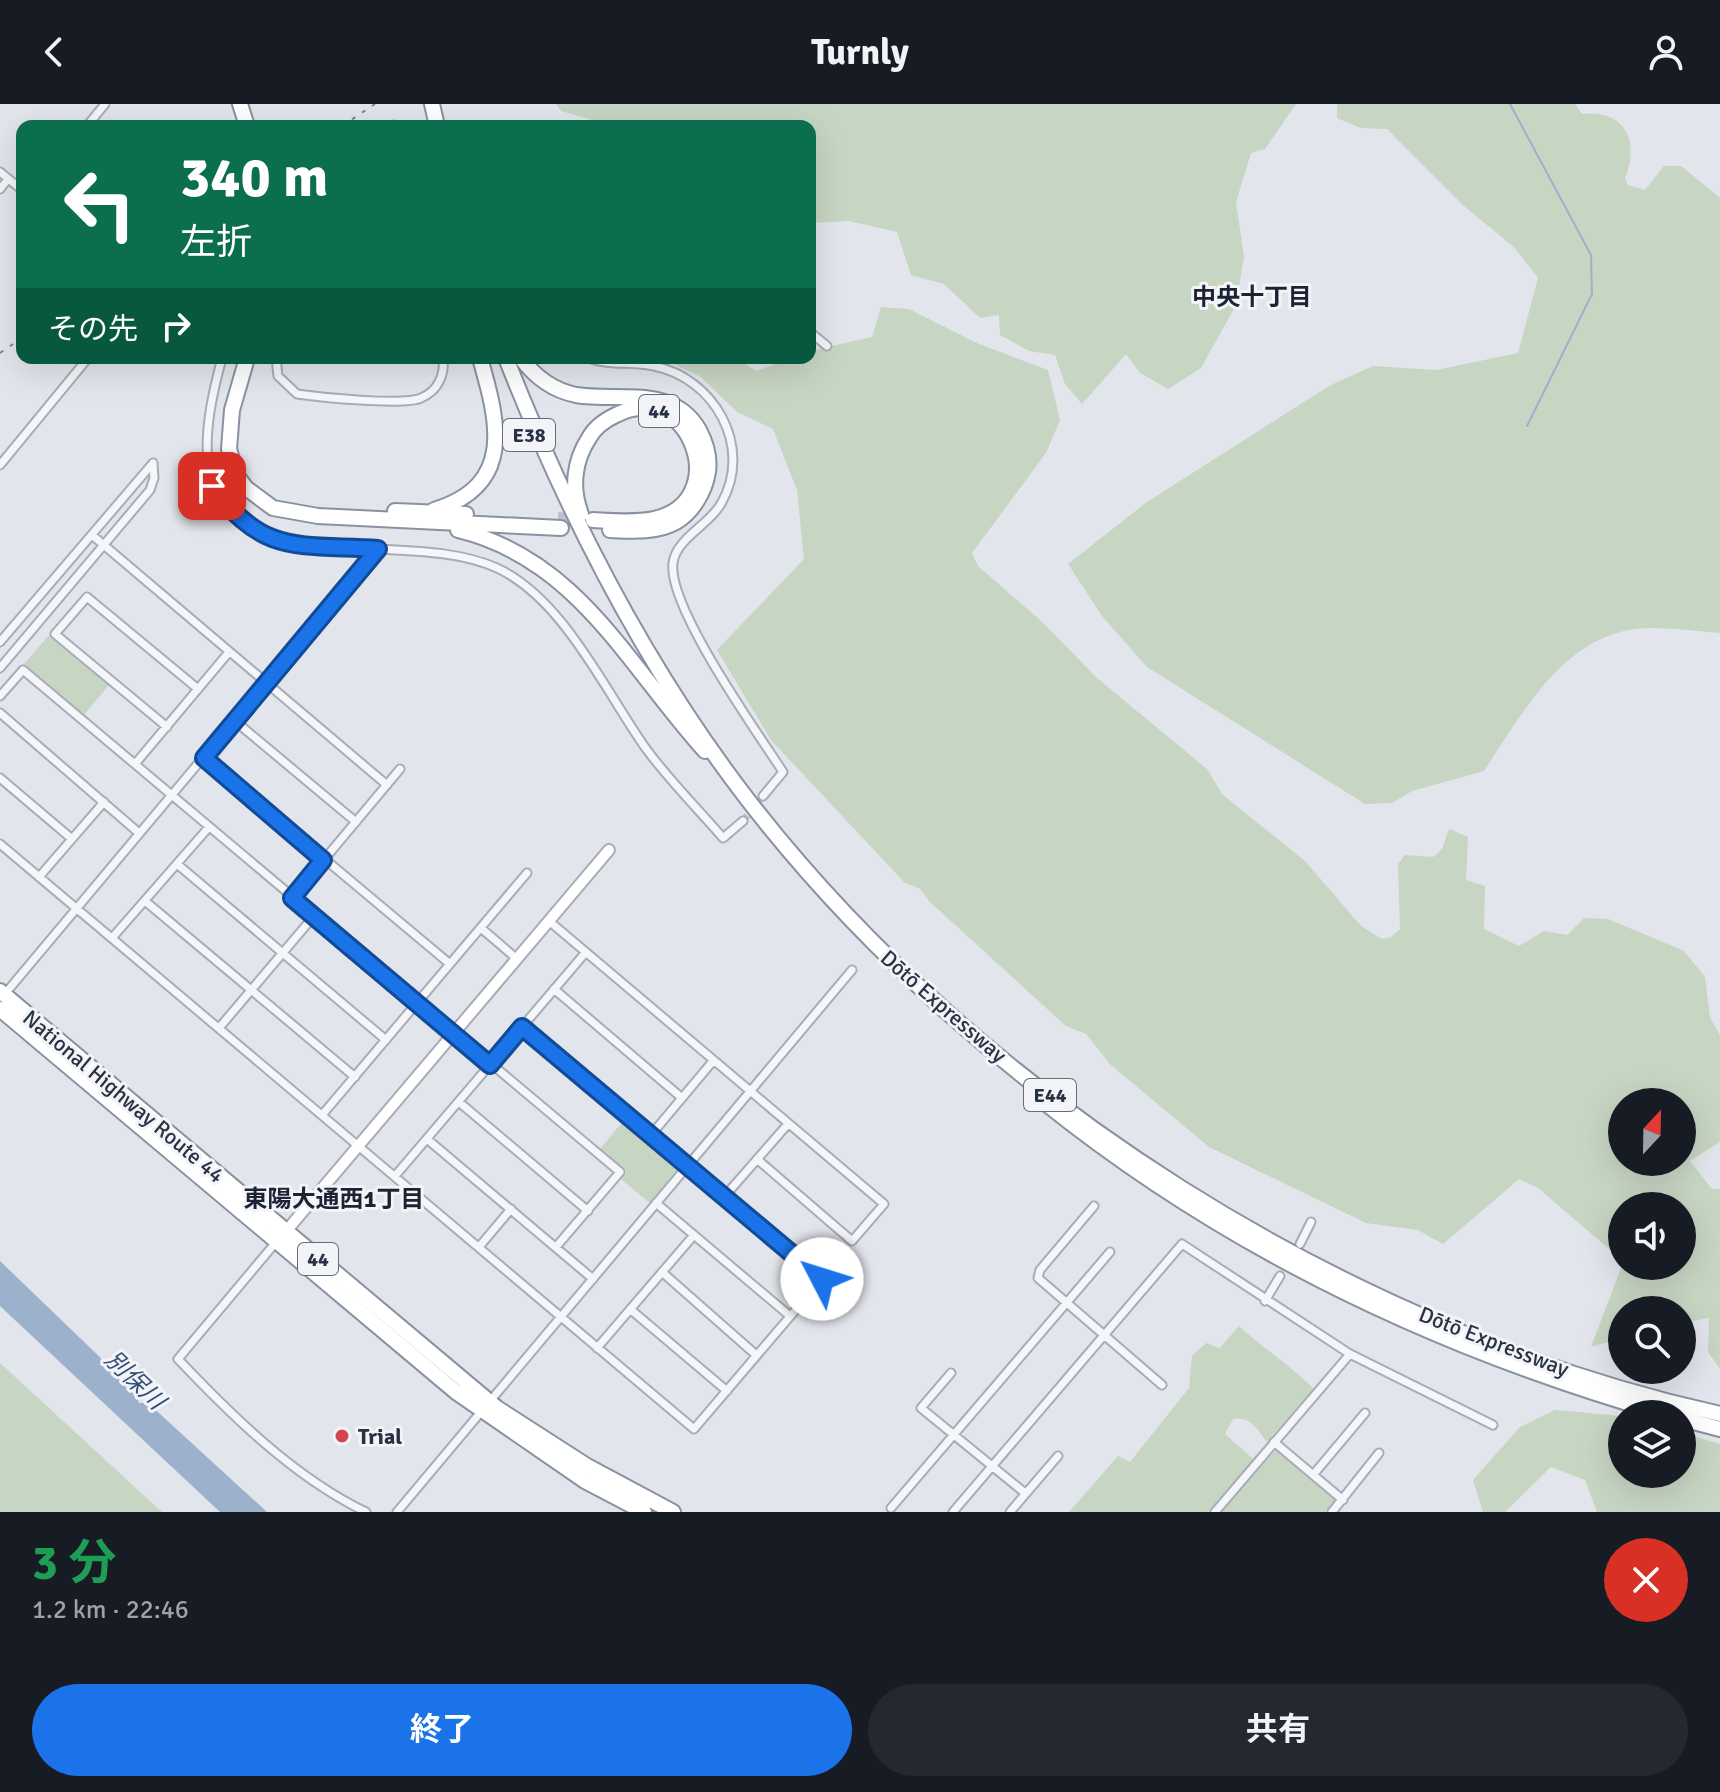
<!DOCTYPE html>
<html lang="ja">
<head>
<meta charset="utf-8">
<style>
  :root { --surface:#171b24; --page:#242831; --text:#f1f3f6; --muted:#9ea1a6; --accent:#1a73e8 }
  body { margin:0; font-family:Signika,"Noto Sans JP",sans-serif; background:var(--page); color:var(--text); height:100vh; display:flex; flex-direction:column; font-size:30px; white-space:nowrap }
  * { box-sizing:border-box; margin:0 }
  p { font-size:26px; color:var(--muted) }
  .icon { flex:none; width:44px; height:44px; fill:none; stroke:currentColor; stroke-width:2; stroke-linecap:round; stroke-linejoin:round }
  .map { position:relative; height:1408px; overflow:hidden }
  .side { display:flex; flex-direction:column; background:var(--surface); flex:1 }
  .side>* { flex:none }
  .top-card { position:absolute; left:16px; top:16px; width:800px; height:244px; border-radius:16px; box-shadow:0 8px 32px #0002; background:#0b6e4f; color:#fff; overflow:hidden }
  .needle { width:52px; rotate:22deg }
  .tools { position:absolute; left:1608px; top:984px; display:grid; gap:16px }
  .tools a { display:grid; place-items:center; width:88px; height:88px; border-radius:50%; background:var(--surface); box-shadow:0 8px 32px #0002; font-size:40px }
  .pin { position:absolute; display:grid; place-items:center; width:68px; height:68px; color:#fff; margin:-34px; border-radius:16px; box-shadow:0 4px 12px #0006 }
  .me { position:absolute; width:88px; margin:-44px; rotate:310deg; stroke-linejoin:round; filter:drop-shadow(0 0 6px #0008) }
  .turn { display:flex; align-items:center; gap:28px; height:168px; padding:0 32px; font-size:36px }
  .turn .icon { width:104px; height:104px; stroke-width:2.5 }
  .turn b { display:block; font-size:56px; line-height:68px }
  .then { display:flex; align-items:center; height:76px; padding:0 32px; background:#0003; gap:16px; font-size:30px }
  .round { display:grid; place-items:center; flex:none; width:84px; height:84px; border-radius:42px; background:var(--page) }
  .overview { display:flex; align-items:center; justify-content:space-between; height:136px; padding:0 32px }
  h1 { font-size:48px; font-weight:700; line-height:60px; color:#1e9e55 }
  .button { display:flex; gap:16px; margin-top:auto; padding:16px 32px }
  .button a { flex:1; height:92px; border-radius:48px; background:var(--accent); color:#fff; font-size:32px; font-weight:700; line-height:92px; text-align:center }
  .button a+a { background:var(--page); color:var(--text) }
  header { display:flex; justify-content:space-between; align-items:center; height:104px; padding:0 32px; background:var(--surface); font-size:36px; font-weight:700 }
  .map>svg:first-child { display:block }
  .green { fill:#c7d5c3; fill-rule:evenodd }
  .water { fill:#9cb1cc }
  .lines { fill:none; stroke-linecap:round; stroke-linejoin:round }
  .stream { stroke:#9cb1cc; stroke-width:2 }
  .street-tunnel { stroke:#bdc1ca; stroke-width:7; stroke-dasharray:7 3.5; stroke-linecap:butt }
  .highway-tunnel { stroke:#bdc1ca; stroke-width:14; stroke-dasharray:14 7; stroke-linecap:butt }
  .street-casing { stroke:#a7acb6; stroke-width:11 }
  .secondary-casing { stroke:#a7acb6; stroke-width:14 }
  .highway-casing { stroke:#8992a2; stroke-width:18 }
  .street { stroke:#f5f6f9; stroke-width:7 }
  .secondary { stroke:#fff; stroke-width:10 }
  .highway { stroke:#fff; stroke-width:14 }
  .rail { stroke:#7b8495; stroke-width:2; stroke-dasharray:4 8; stroke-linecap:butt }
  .route-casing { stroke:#114b97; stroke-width:20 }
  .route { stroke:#1a73e8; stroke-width:14 }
  .poi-dot { fill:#d34453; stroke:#f2f4f8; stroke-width:3 }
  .labels { text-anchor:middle; stroke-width:6; stroke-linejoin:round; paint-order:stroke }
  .shield { fill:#f2f4f8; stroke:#656c7a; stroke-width:2 }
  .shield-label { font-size:20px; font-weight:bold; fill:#293244 }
  .street-label { font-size:22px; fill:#293244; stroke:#f2f4f8 }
  .poi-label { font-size:22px; font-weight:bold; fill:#293244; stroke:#f2f4f8; text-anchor:start }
  .neighbourhood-label { font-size:24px; font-weight:bold; fill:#1c2334; stroke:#f2f4f8 }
  .water-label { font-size:24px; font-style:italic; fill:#324f79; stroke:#f2f4f8 }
</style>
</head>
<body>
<header><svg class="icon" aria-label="back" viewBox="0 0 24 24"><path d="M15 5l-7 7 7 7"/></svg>Turnly<svg class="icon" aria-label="person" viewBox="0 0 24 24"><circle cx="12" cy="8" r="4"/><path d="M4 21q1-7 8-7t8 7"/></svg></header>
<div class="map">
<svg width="1720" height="1408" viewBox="0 0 1720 1408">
  <rect width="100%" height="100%" fill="#e2e5eb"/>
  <path class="green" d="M556,0H1296L1265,45L1251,49L1236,98L1244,153L1236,201L1201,264L1168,285L1140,269L1126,250L1082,300L1065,280L1055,251L1029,247L1000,231L999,211L980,214L944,180L911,171L897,128L849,117L810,119V22H612L561,7Z
    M1337,0H1575L1582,10C1626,5 1640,39 1625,74L1628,81L1645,86L1664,62H1681L1720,94V529C1697,527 1674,524 1651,524C1568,524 1525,605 1484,667L1412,687L1392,699L1365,700L1147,563L1102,512L1068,460L1147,398L1329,282L1373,262L1436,266L1518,249L1538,174L1514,143L1464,102L1387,25L1360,24L1337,14Z
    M881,203L909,205L979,240L1048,266L1060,316L1046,349L972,449L978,462L1041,517L1098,575L1207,665L1223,691L1305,757L1361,822L1382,835L1391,833L1400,825L1398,760L1405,751L1433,753L1442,745L1449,725L1468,733L1466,776L1485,782L1484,825L1519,842L1544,827L1567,831L1584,814L1608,815L1684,847L1705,873L1710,913L1720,932V1038L1690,1057L1712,1085H1720V1265L1708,1248L1709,1214L1682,1219V1206H1622V1234L1591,1243L1622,1161L1682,1162V1102H1622V1156L1538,1084L1519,1075L1443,1140L1418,1126L1366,1119L1209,1043L1110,960L1086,930L1066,922L930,798L920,785L904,778L771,636L717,546L804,455L797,386L773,325L737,308L701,273L661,254H737L756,267L793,254H810V248L818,245L872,233ZM1622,998H1682V1058H1622Z
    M49,531L109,581L84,611L24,560Z
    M624,1016L680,1062L650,1099L621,1075L627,1067L600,1045Z
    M1239,1222C1264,1245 1290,1261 1314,1285L1267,1338C1258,1326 1251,1312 1233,1315L1225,1330L1261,1362L1276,1346L1335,1396L1325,1408H1069L1118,1352L1130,1358L1189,1284L1192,1252L1206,1239L1220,1244Z
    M0,1259L162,1408H0Z
    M1555,1306L1622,1312V1370H1682V1329L1720,1340V1408H1597L1585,1376L1551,1363L1505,1408H1483L1473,1376L1520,1323Z"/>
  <path class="water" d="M0,1157L134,1286L139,1299H148L267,1408H220L0,1202Z"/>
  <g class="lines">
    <path class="stream" d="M1510,0L1591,151L1592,190L1527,322"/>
    <path class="street-tunnel" d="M743,717L763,692"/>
    <path class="highway-tunnel" d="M558,415L593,416"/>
    <g class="street-casing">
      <path id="street" d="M394,21V22
        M87,22L105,0
        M0,68L22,86
        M0,85L8,75
        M810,228L827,242
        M222,254C204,320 186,411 274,435C306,445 344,443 378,445
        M276,254L278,272L297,290C318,293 404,302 421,294C438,287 445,271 443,254
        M588,254C609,262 632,257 654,262C714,274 753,342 722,398C711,420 676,434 673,459C667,502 757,628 783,668L763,692
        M0,361L88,254
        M92,431L387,681
        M0,538L153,359
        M0,564L150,386L154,374L153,359
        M0,592L23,566L620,1068L556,1143
        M0,609L139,729
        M235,617L356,718
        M167,623L55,530L87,493L198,585
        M204,654L450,860
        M135,660L229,548
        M0,674L72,735
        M0,740L694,1325L822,1175L522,923
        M177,760L386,936
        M39,773L104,698
        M292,794L400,665
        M145,797L355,973
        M549,817L884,1100L852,1137L757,1055
        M481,824L517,855
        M112,834L209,723
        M554,885L682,994
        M4,891L378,445C417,447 461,448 497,464C564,495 606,589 647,646C670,677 698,705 723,734L743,717
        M219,924L314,812
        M459,998L588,1107
        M322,1011L527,769
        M651,1031L713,957
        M427,1035L593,1175
        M395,1072L586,848
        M724,1093L788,1020
        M656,1099L790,1212
        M1094,1102L1040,1166L1038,1174L1162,1281
        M277,1137L178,1255C232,1312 295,1374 366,1408
        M1300,1140L1311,1118
        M479,1143L511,1105
        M662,1168L755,1250
        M1265,1197L1280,1172
        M630,1205L727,1287
        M597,1244L694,1131
        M951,1269L921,1304L1025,1389
        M1274,1338L1343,1396
        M1313,1371L1365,1309
        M891,1404L1110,1148
        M397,1408L852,866
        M953,1408L1182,1140L1350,1250L1493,1321
        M1010,1408L1058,1352
        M1215,1408L1350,1250
        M1332,1408L1379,1349"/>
    </g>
    <g class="secondary-casing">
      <path id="secondary" d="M282,1132L609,746"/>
    </g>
    <g class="highway-casing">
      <path id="highway" d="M240,0L247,22
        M432,0L437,22
        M247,254L232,306L229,345L237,372L246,384L273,404L318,412L561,424
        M506,254C567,409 646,564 748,696C980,996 1350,1228 1720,1310
        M521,254C535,273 552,286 576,291C618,298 673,280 699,326C706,339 710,354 708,368C705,387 693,408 676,418C657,429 631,427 610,426
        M434,406C516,381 498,317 480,254
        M395,407L466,410
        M581,410C571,384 574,357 589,334C595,323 605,316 616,311C689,273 735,397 654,415C634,419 613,417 593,416
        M458,426C578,455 628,562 705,647
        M0,887L497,1304L587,1362L673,1408
        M0,905L456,1288L585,1377L644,1408
        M1044,998C1228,1146 1438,1245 1664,1310
        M1682,1315L1720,1325"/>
    </g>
    <use href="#street" class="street"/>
    <use href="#secondary" class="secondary"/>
    <use href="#highway" class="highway"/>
    <path class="rail" d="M342,22L375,0
      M0,249L22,234"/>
  </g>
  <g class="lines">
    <g class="route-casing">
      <path id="route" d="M212,382C263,452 299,440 378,445L204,654L323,756L292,794L490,961L522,923L822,1175"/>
    </g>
    <use href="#route" class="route"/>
  </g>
  <circle class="poi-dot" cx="342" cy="1332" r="8"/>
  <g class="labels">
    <g class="shield">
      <rect x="639" y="291" width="40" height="32" rx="6"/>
      <rect x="503" y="315" width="52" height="32" rx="6"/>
      <rect x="1024" y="975" width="52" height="32" rx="6"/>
      <rect x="298" y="1139" width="40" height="32" rx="6"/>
    </g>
    <g class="shield-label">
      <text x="659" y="314">44</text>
      <text x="529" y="338">E38</text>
      <text x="1050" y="998">E44</text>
      <text x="318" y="1162">44</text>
    </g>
    <g class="street-label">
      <text transform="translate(944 902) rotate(41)" y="8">Dōtō Expressway</text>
      <text transform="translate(124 992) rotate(40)" y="8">National Highway Route 44</text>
      <text transform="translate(1494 1237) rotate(21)" y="8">Dōtō Expressway</text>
    </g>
    <g class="poi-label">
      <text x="358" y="1340">Trial</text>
    </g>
    <g class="neighbourhood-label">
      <text x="1252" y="201">中央十丁目</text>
      <text x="334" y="1103">東陽大通西1丁目</text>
    </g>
    <g class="water-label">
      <text transform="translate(135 1276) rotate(44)" y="8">別保川</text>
    </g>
  </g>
</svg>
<div class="tools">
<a><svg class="needle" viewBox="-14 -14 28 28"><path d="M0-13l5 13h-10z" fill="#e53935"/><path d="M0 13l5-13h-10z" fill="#9ea1a6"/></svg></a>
<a><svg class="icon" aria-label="sound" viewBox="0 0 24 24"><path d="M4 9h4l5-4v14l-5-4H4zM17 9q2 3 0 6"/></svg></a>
<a><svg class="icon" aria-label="search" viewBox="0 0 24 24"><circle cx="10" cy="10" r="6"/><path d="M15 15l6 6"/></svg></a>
<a><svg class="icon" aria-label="layers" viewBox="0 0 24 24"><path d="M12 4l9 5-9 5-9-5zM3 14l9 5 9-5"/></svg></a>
</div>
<div class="pin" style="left:212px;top:382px;background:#d93025"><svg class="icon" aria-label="arrive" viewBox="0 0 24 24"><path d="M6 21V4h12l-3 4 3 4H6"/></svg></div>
<svg class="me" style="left:822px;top:1175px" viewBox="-20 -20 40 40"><circle r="19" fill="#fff"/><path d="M0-13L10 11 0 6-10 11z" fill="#1a73e8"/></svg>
<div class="top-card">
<div class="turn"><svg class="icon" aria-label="left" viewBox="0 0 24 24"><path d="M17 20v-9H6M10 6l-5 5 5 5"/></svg><div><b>340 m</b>左折</div></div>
<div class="then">その先<svg class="icon" aria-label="right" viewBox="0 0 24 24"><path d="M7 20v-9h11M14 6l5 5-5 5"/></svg></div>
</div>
</div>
<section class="side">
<div class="overview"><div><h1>3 分</h1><p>1.2 km · 22:46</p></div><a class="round" style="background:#d93025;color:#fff"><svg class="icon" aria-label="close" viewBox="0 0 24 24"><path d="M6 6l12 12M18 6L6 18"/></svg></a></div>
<div class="button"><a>終了</a><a>共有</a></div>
</section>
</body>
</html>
